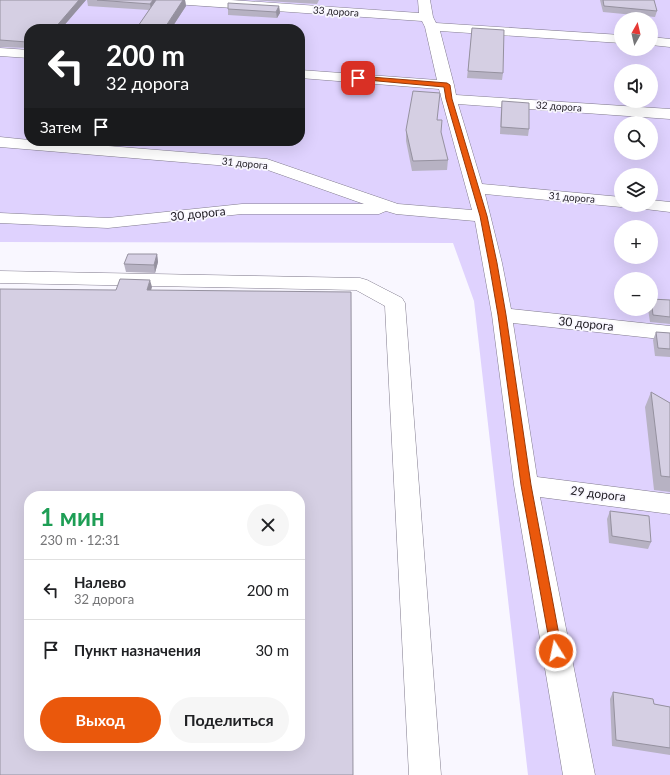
<!DOCTYPE html>
<html lang="ru">
<head>
<meta charset="utf-8">
<style>
  :root { --surface:#fff; --page:#f6f6f6; --text:#202124; --muted:#757577; --line:#e0e0e0; --accent:#ea580c }
  body { margin:0; font-family:Lato,sans-serif; background:var(--page); color:var(--text); height:100vh; display:flex; flex-direction:column; font-size:15px; white-space:nowrap }
  * { box-sizing:border-box; margin:0 }
  p { font-size:13px; color:var(--muted) }
  .icon { flex:none; width:22px; height:22px; fill:none; stroke:currentColor; stroke-width:2; stroke-linecap:round; stroke-linejoin:round }
  .map { position:relative; flex:1; overflow:hidden }
  .side { position:absolute; left:24px; top:491px; width:281px; height:260px; display:flex; flex-direction:column; background:var(--surface); border-radius:16px; box-shadow:0 4px 16px #0002 }
  .side>* { flex:none }
  .guide { position:absolute; left:24px; top:24px; width:281px; height:122px; border-radius:16px; box-shadow:0 4px 16px #0002; background:#202124; color:#fff; overflow:hidden }
  .needle { width:26px; rotate:8deg }
  .buttons { position:absolute; left:614px; top:12px; display:grid; gap:8px }
  .buttons a { display:grid; place-items:center; width:44px; height:44px; border-radius:50%; background:var(--surface); box-shadow:0 4px 16px #0002; font-size:20px }
  .pin { position:absolute; display:grid; place-items:center; width:34px; height:34px; color:#fff; margin:-17px; border-radius:8px; box-shadow:0 2px 6px #0006 }
  .me { position:absolute; width:44px; margin:-22px; rotate:350deg; stroke-linejoin:round; filter:drop-shadow(0 0 3px #0008) }
  .turn { display:flex; align-items:center; gap:14px; height:84px; padding:0 16px; font-size:18px }
  .turn .icon { width:52px; height:52px; stroke-width:2.5 }
  .turn b { display:block; font-size:28px; line-height:34px }
  .then { display:flex; align-items:center; height:38px; padding:0 16px; background:#0003; gap:8px; font-size:15px }
  .round { display:grid; place-items:center; flex:none; width:42px; height:42px; border-radius:21px; background:var(--page) }
  .headline { display:flex; align-items:center; justify-content:space-between; height:68px; padding:0 16px }
  h1 { font-size:24px; font-weight:700; line-height:30px; color:#1e9e55 }
  .primary-button { display:flex; gap:8px; margin-top:auto; padding:8px 16px }
  .primary-button a { flex:1; height:46px; border-radius:24px; background:var(--accent); color:#fff; font-size:16px; font-weight:700; line-height:46px; text-align:center }
  .primary-button a+a { background:var(--page); color:var(--text) }
  ul { padding:0; list-style:none }
  li { display:flex; align-items:center; gap:12px; height:60px; padding:0 16px; border-top:1px solid var(--line) }
  li div { flex:1 }
  li b { display:block; font-size:15px }
  li em { font-style:normal }
  .map>svg:first-child { display:block }
  .green { fill:#dfd2fe; fill-rule:evenodd }
  .lines { fill:none; stroke-linecap:round; stroke-linejoin:round }
  .minor-casing { stroke:#827c8e; stroke-width:1 }
  .minor { fill:#fff; fill-rule:evenodd }
  .wall { fill:#b7b2c3 }
  .shaded-wall { fill:#95919f }
  .building { fill:#d5cfe3; stroke:#95919f; fill-rule:evenodd }
  .route { fill:#ea580c; stroke:#983908 }
  .labels { text-anchor:middle; stroke-width:3.5; stroke-linejoin:round; paint-order:stroke }
  .far-street-label { font-size:10px; fill:#1c1920; stroke:#f9f7ff }
  .street-label { font-size:12px; fill:#1c1920; stroke:#f9f7ff }
</style>
</head>
<body>
<div class="map">
<svg width="670" height="775" viewBox="0 0 670 775">
  <rect width="100%" height="100%" fill="#f9f7ff"/>
  <path class="green" d="M0,0H670V775H528L474,301L453,243L0,242ZM621,19H651V49H621ZM29,29H300V141H29ZM621,71H651V101H621ZM621,123H651V153H621ZM621,175H651V205H621ZM621,227H651V257H621ZM621,279H651V309H621Z"/>
  <g class="lines">
    <g class="minor-casing">
      <path id="minor" d="M168,0H231L419,13L418,0H430L433,17L436,23L621,35V43L440,31L454,85L456,95L670,109V119L458,104L482,184L621,197V205H628L621,207L485,194L502,263L511,309L670,326V340L513,323L537,477L670,494V514L540,497L595,775H563L514,485L492,315L475,221L396,214L386,211L379,214H242L108,228L0,223V213L108,218L242,204H364L265,169L0,147V137L29,140V141H47L267,159L398,204L472,210L439,89L300,78V70L437,80L425,27L422,21L174,4L170,3Z
        M651,37L670,39V47L651,45Z
        M0,48L29,50V58L0,56Z
        M651,200L670,202V212L645,209L642,205H651Z
        M0,271L360,278L367,280L402,298L405,303L441,775H409L385,306L356,290L0,283Z"/>
    </g>
    <use href="#minor" class="minor"/>
  </g>
  <path class="wall" d="M0,0H86L61,29H29V48L0,47Z
    M87,0H185L186,6L171,29H136L149,10L88,6Z
    M251,0H319L317,4Z
    M600,0H654L657,11L655,17L603,12Z
    M279,6L280,13L277,18L228,15V9Z
    M472,28L503,73L502,80L467,78Z
    M502,101L529,129L528,136L500,134L501,109Z
    M437,120L448,160L447,170L412,171L406,141V130Z
    M157,254L158,262L155,273L126,272L124,264Z
    M651,299L670,300V324L650,322L648,309H651Z
    M656,332L670,333V357L655,356L653,340Z
    M651,392L670,403V492L654,490L645,407Z
    M610,511L651,542L648,549L609,543L607,519Z
    M613,692L654,704L670,707V755L612,746L610,699Z"/>
  <path class="shaded-wall" d="M79,0H86L61,29H54Z
    M153,0H159L151,10L150,4Z
    M183,0H185L186,6L171,29H164Z
    M279,6L280,13L277,18L276,12Z
    M157,254L158,262L155,273L154,265Z
    M150,280L152,287L149,298L147,290Z"/>
  <path class="building" d="M0,0H79L54,29H29V46L27,42L0,40Z
    M97,0H153L150,4Z
    M156,0H183L164,29H136Z
    M603,0H654L657,11L604,6Z
    M228,3L279,6L276,12L228,9Z
    M472,28L504,30L503,73L468,71Z
    M413,91L440,93L437,120H442L441,132L448,160L413,161L406,130Z
    M502,101L529,103V129L501,127Z
    M128,254H157L154,265L124,264Z
    M120,279L150,280L147,290L351,292L353,775H0V289L116,290ZM29,496H300V746H29Z
    M651,299L670,300V317L653,315Z
    M656,332L670,333V349L658,348Z
    M651,392L670,403V477L661,476Z
    M610,511L649,516L651,542L612,536Z
    M613,692L653,699L654,704L670,707V748L616,740Z"/>
  <path class="route" d="M358,76L447,83L450,85L452,99L487,216L497,263L506,315L531,485L562,651L561,655L556,657L552,655L551,651L521,485L498,315L489,263L480,216L446,99L444,87L356,79L355,78Z"/>
  <g class="labels">
    <g class="far-street-label">
      <text transform="translate(336 11) rotate(4)" y="4">33 дорога</text>
      <text transform="translate(559 106) rotate(4)" y="4">32 дорога</text>
      <text transform="translate(245 163) rotate(6)" y="4">31 дорога</text>
      <text transform="translate(572 197) rotate(5)" y="4">31 дорога</text>
    </g>
    <g class="street-label">
      <text transform="translate(198 214) rotate(-6)" y="4">30 дорога</text>
      <text transform="translate(586 324) rotate(6)" y="4">30 дорога</text>
      <text transform="translate(598 494) rotate(7)" y="4">29 дорога</text>
    </g>
  </g>
</svg>
<div class="buttons">
<a><svg class="needle" viewBox="-14 -14 28 28"><path d="M0-13l5 13h-10z" fill="#e53935"/><path d="M0 13l5-13h-10z" fill="#757577"/></svg></a>
<a><svg class="icon" aria-label="sound" viewBox="0 0 24 24"><path d="M4 9h4l5-4v14l-5-4H4zM17 9q2 3 0 6"/></svg></a>
<a><svg class="icon" aria-label="search" viewBox="0 0 24 24"><circle cx="10" cy="10" r="6"/><path d="M15 15l6 6"/></svg></a>
<a><svg class="icon" aria-label="layers" viewBox="0 0 24 24"><path d="M12 4l9 5-9 5-9-5zM3 14l9 5 9-5"/></svg></a>
<a>+</a>
<a>−</a>
</div>
<div class="pin" style="left:358px;top:78px;background:#d93025"><svg class="icon" aria-label="arrive" viewBox="0 0 24 24"><path d="M6 21V4h12l-3 4 3 4H6"/></svg></div>
<svg class="me" style="left:556px;top:651px" viewBox="-20 -20 40 40"><circle r="17" fill="#ea580c" stroke="#fff" stroke-width="3"/><path d="M0-11L8 9 0 5-8 9z" fill="#fff"/></svg>
<div class="guide">
<div class="turn"><svg class="icon" aria-label="left" viewBox="0 0 24 24"><path d="M17 20v-9H6M10 6l-5 5 5 5"/></svg><div><b>200 m</b>32 дорога</div></div>
<div class="then">Затем<svg class="icon" aria-label="arrive" viewBox="0 0 24 24"><path d="M6 21V4h12l-3 4 3 4H6"/></svg></div>
</div>
<section class="side">
<div class="headline"><div><h1>1 мин</h1><p>230 m · 12:31</p></div><a class="round"><svg class="icon" aria-label="close" viewBox="0 0 24 24"><path d="M6 6l12 12M18 6L6 18"/></svg></a></div>
<ul>
<li><svg class="icon" aria-label="left" viewBox="0 0 24 24"><path d="M17 20v-9H6M10 6l-5 5 5 5"/></svg><div><b>Налево</b><p>32 дорога</p></div><em>200 m</em></li>
<li><svg class="icon" aria-label="arrive" viewBox="0 0 24 24"><path d="M6 21V4h12l-3 4 3 4H6"/></svg><div><b>Пункт назначения</b></div><em>30 m</em></li>
</ul>
<div class="primary-button"><a>Выход</a><a>Поделиться</a></div>
</section>
</div>
</body>
</html>
